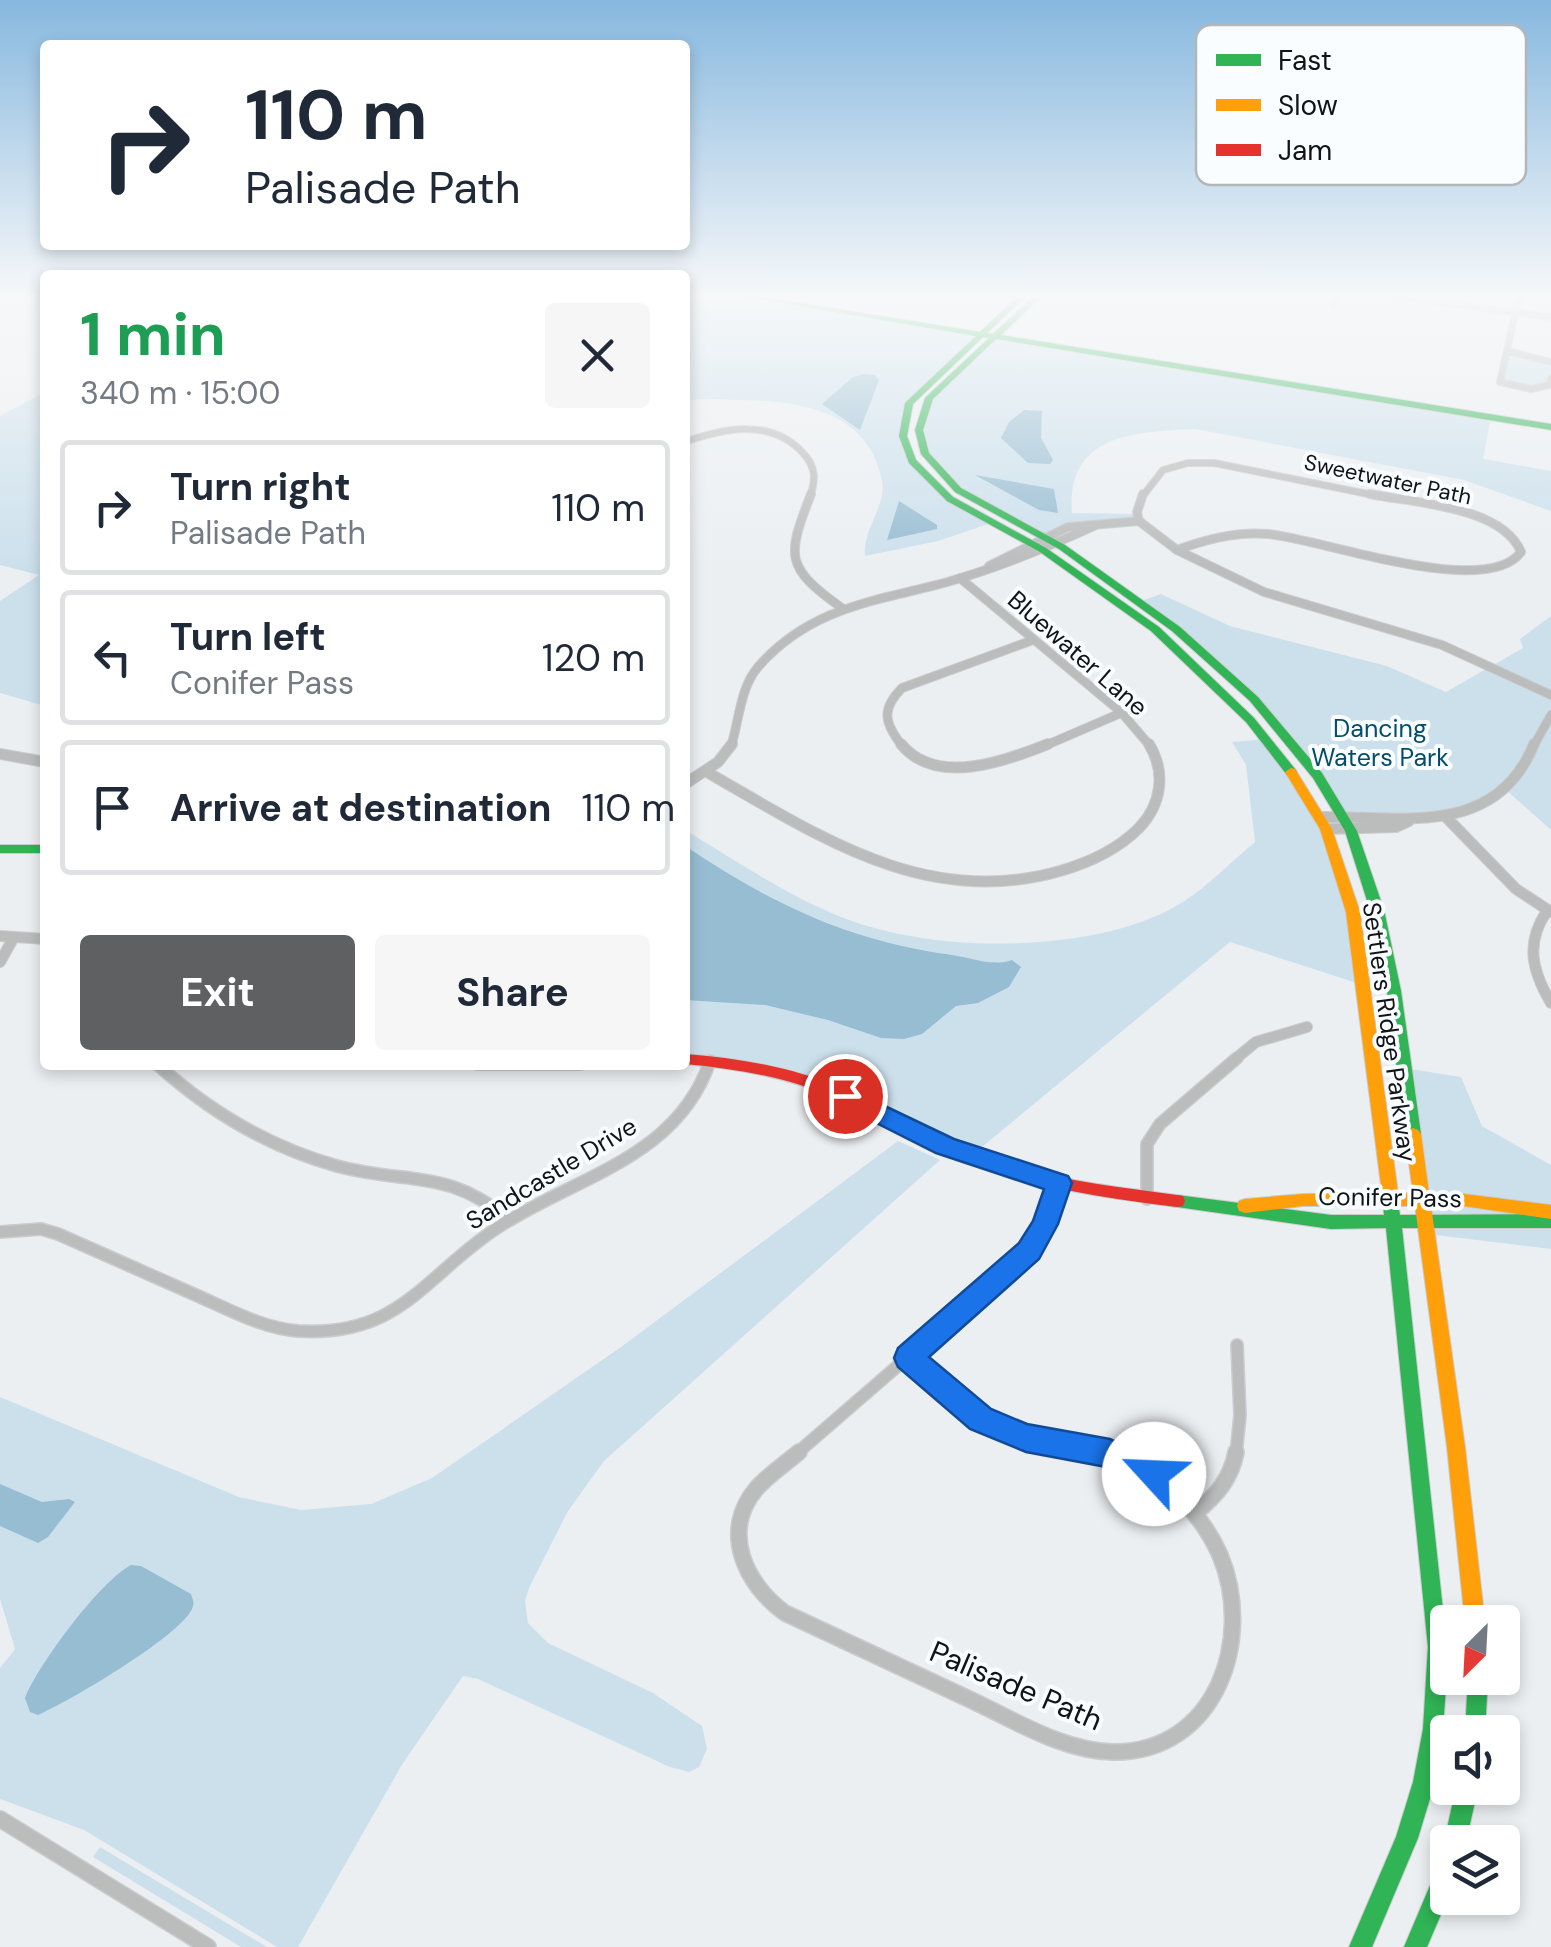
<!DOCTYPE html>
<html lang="en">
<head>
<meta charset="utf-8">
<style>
  :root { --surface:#fff; --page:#f6f6f7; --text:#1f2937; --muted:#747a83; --line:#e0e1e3; --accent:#5e6062 }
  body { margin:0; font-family:"DM Sans",sans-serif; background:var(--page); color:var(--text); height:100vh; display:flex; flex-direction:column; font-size:38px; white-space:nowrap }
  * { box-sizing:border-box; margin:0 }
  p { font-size:32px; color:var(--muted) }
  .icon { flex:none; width:55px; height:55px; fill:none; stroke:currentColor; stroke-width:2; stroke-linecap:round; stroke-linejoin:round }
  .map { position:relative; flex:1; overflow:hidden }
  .sheet { position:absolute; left:40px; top:270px; width:650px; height:800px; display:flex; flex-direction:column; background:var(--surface); border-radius:10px; box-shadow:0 5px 15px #0003 }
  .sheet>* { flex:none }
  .guide { position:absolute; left:40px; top:40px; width:650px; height:210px; border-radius:10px; box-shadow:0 5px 15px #0003; background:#fff; color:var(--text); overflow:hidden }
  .needle { width:65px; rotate:204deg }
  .fabs { position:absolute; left:1430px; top:1605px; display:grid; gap:20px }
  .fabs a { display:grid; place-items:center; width:90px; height:90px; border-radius:10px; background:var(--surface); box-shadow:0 5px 15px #0003; font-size:50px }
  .pin { position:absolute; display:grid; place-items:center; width:85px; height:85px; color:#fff; margin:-42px; border:5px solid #fff; border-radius:50%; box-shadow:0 2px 10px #0007 }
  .me { position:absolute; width:110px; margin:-55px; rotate:295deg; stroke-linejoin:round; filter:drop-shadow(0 0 8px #0008) }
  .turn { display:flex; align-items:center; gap:35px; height:210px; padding:0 40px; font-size:45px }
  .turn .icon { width:130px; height:130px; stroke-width:2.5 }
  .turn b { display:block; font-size:70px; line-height:85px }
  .round { display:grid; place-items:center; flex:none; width:105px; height:105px; border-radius:10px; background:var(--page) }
  .summary { display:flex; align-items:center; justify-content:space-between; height:170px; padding:0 40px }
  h1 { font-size:60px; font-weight:700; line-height:75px; color:#1e9e55 }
  .primary-button { display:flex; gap:20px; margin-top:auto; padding:20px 40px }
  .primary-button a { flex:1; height:115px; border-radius:10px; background:var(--accent); color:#fff; font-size:40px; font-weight:700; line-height:115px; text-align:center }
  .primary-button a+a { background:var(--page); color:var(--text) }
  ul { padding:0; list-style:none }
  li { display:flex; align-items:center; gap:30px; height:135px; margin:0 20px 15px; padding:0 20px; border:5px solid var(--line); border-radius:10px }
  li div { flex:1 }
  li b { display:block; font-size:38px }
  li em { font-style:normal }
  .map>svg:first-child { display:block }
  .green { fill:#cce0ec }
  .water { fill:#97bdd2 }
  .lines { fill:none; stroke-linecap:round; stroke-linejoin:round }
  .street-far4-casing { stroke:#caccce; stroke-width:8 }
  .street-far3-casing { stroke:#caccce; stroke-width:10 }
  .street-far2-casing { stroke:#caccce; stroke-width:12 }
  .street-far1-casing { stroke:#caccce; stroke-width:14 }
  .street-casing { stroke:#caccce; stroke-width:18 }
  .fast-casing { stroke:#caccce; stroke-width:2 }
  .slow-casing { stroke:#caccce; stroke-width:2 }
  .jam-casing { stroke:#caccce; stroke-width:2 }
  .street-far4 { stroke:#bbbcbc; stroke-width:6 }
  .street-far3 { stroke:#bbbcbc; stroke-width:8 }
  .street-far2 { stroke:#bbbcbc; stroke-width:10 }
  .street-far1 { stroke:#bbbcbc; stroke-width:11 }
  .street { stroke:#bbbcbc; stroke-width:15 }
  .fast { fill:#30b455; fill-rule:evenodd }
  .slow { fill:#ff9f0a; fill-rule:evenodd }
  .jam { fill:#e5322d; fill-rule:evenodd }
  .route { fill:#1a73e8; stroke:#114b97; stroke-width:2.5 }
  .labels { text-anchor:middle; stroke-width:8; stroke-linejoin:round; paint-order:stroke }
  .far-street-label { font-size:22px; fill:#111315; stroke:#fafdff }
  .street-label { font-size:25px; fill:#111315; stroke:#fafdff }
  .park-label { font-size:25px; fill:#054c6a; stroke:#fafdff }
  .near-street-label { font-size:30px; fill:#111315; stroke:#fafdff }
  .key { fill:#fafdff; stroke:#b4b7b9; stroke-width:2.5 }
  .key-label { font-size:28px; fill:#111315 }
</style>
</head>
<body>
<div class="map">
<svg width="1551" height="1947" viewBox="0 0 1551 1947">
  <rect width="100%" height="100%" fill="#eceff2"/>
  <path class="green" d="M685,296H746L979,335C959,354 933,373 916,394C870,453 951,496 992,523L938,541L865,556C862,530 887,505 882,481C869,410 799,401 740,400C722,400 702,397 685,402Z
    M993,338L1491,417L1483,459L1551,471V511L1464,480L1195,429C1134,432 1066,434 1072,513L1137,514L1139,521L1081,525L1044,537C988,508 950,495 919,437L929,398Z
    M1507,351L1551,362V378L1545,388L1501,383Z
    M45,392V706L0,693V601L39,575L0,565V416Z
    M1161,594L1230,626L1387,666L1446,692L1523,648L1520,639L1551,616V830L1506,790L1445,816H1344L1279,726L1203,651L1141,601Z
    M1266,739L1326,829L1353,912L1363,985L1230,942L971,1156L817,1084L685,1059V830C737,861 787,896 844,918C932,953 1080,953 1165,912C1199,896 1227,865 1255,842L1246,765L1232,742Z
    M1404,1068L1461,1077L1482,1126L1551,1165V1249L1427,1234Z
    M898,1141L940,1160L604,1461L568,1511L529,1588L525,1601L528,1623L548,1643L653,1693L702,1726L707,1749L699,1767L689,1772L670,1767L478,1679L463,1676L403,1763L298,1947H277L84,1830L0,1799V1668L15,1649L0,1599V1397L239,1497L301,1510L371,1504L432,1478L621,1347Z
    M100,1847L267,1947H241L93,1857Z"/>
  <path class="water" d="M864,374L875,375L879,380L860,430L822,404L853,377Z
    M1024,410L1042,411L1041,438L1053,460L1050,464L1028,463L1001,438L1009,422Z
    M975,475L1054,489L1058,513L1039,510Z
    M899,501L937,525V529L887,540Z
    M685,846C772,904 848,941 952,955C972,958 993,967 1012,960L1021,967L1009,987L978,1003L956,1006L922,1034L904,1039L881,1038L828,1020L765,1005L685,1000Z
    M0,1484L42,1502L69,1499L75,1502L48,1537L38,1543L0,1526Z
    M131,1565L141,1566L191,1594C193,1601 195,1602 192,1609C179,1637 68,1702 38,1715L30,1712L25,1698C38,1665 100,1581 131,1565Z"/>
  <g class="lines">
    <g class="street-far4-casing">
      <path id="street-far4" d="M1394,296L1551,317
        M1519,296L1500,382L1531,389L1549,385L1551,378
        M1333,304L1340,296
        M1507,351L1551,362
        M685,442C725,428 771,418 803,453C816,467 816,479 810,497
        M1142,497L1163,470L1188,463H1214L1383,497"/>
    </g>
    <g class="street-far3-casing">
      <path id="street-far3" d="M811,494C787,556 784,567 842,608
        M1143,494L1137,512L1139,521L1177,550
        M1177,550L1264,592L1442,645L1551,695
        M1177,550C1206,539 1236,531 1268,534C1323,539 1486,600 1521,552C1502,506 1414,503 1370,494
        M989,566L1068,527L1139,521
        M960,578L1121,712L1151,747
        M731,747C739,721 740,688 758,667C809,608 875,601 944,583C998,568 1046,548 1096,525
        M903,747C885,724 880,710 902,688L1033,640
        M1042,747L1121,713
        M1533,747L1551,715"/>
    </g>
    <g class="street-far2-casing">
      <path id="street-far2" d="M901,744C936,787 1006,761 1048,744
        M0,754L45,762
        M705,771C816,834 925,910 1060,871C1088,863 1118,849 1139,828C1162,804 1166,772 1149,744
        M685,784L718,762L732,744
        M1445,816L1516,889L1551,912
        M1319,817C1402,816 1496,838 1534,744
        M1326,829L1396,827L1409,821
        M1547,911C1525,943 1532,971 1551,1003
        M0,936L45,939
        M0,962L14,937
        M1234,1060L1256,1042L1307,1027"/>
    </g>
    <g class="street-far1-casing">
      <path id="street-far1" d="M158,1065C210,1112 269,1147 337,1166C408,1185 449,1168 509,1220
        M1147,1199V1144L1160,1124L1237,1058
        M0,1232L41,1229L58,1234C105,1255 151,1275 198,1296C230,1310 262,1328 298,1331C399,1337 423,1278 494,1230C572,1177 677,1160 710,1061
        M908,1357C941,1388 974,1421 1018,1435C1049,1444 1081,1444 1112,1454
        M908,1357L1018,1262L1045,1224L1058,1183
        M796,1454L908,1357
        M1236,1454L1240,1415L1237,1345"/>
    </g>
    <g class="street-casing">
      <path id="street" d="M799,1452C785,1464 768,1475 756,1489C720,1532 746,1585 785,1613C847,1642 909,1671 971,1700C1016,1721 1063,1751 1113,1752C1216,1753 1255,1639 1220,1555C1198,1506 1155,1468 1104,1452
        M1195,1513C1216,1496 1231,1479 1236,1452
        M0,1819L208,1947"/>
    </g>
    <g class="fast-casing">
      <path id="fast" d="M741,296H758L980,332L1018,296H1026L987,333L993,334L1034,296H1042L1001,335L1551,424V430L996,339L933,399L923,430L929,453L961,488L1065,545L1180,627L1258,697L1322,773L1357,831L1384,910L1401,991L1421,1134L1418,1138L1413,1140L1408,1138L1405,1134L1387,991L1370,910L1345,831L1313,778L1250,701L1172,631L1059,549L955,492L921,454L915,430L925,398L989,338L983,337L913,404L907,436L916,460L953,497L1046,548L1159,627L1254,718L1295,769L1297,772L1295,775H1287L1246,722L1151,631L1040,552L947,501L909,463L899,436L905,403L976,336Z
        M0,845H45V853H0Z
        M471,1065H587L585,1069L580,1070H478L473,1069Z
        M1177,1195L1331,1215H1384L1383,1202L1385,1197L1391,1195L1397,1197L1400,1215L1551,1214V1228H1402L1448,1657L1443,1729L1435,1782L1418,1838L1372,1947H1349L1396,1837L1413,1782L1423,1729L1428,1647L1386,1228L1331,1229L1177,1207L1171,1206L1169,1201L1171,1196Z
        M1468,1678H1488L1485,1732H1465Z
        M1456,1788H1478L1466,1842H1448V1850L1444,1842Z
        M1448,1859V1898L1427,1947H1404L1440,1862Z"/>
    </g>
    <g class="slow-casing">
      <path id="slow" d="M1291,768L1295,769L1332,829L1360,912L1398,1193H1413L1405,1134L1408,1130L1413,1128L1418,1130L1421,1134L1429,1193H1456L1551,1205V1219L1456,1205L1431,1206L1465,1447L1485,1622H1465L1447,1447L1415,1206H1397L1391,1209L1385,1206H1303L1245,1213L1239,1211L1237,1206L1239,1201L1245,1199L1303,1194L1382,1193L1346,912L1320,829L1285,772Z"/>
    </g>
    <g class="jam-casing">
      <path id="jam" d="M685,1054C739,1058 791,1067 842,1088C895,1110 943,1141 996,1160C1054,1180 1116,1187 1177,1195L1183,1196L1185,1201L1183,1206L1177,1207C1108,1198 1039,1189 974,1164C926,1146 882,1118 835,1098C787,1077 737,1069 685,1064Z"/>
    </g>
    <use href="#street-far4" class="street-far4"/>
    <use href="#street-far3" class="street-far3"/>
    <use href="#street-far2" class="street-far2"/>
    <use href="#street-far1" class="street-far1"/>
    <use href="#street" class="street"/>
    <use href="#fast" class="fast"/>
    <use href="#slow" class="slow"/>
    <use href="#jam" class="jam"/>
  </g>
  <linearGradient id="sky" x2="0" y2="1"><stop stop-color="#87b8df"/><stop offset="0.52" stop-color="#f6f8f9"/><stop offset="1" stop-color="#f6f8f9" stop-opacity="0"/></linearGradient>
  <rect width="1551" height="569" fill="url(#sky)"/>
  <path class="route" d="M845,1087L954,1139L1068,1176L1072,1183L1058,1224L1039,1259L929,1357L991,1409L1027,1424L1110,1439L1164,1464L1169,1474L1164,1484L1154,1489L1106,1467L1026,1452L970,1429L898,1367L894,1358L898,1348L1019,1243L1033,1221L1044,1189L936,1153L837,1103L833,1096L837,1090Z"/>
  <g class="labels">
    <g class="far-street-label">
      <text transform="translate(1388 479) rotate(12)" y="8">Sweetwater Path</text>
    </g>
    <g class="street-label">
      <text transform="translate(1078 653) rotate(41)" y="9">Bluewater Lane</text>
      <text transform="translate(1390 1032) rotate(82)" y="9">Settlers Ridge Parkway</text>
      <text transform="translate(551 1173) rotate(-31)" y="9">Sandcastle Drive</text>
      <text transform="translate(1390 1197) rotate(1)" y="9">Conifer Pass</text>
    </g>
    <g class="park-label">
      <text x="1380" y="737">Dancing<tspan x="1380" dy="29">Waters Park</tspan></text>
    </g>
    <g class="near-street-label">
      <text transform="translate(1016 1686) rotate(23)" y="10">Palisade Path</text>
    </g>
  </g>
  <rect x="1196" y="25" width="330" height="160" rx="15" class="key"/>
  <rect x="1216" y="54" width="45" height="12" fill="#30b455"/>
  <rect x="1216" y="99" width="45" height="12" fill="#ff9f0a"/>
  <rect x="1216" y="144" width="45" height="12" fill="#e5322d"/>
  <g class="key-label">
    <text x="1278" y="70">Fast</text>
    <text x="1278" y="115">Slow</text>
    <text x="1278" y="160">Jam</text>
  </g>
</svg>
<div class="fabs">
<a><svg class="needle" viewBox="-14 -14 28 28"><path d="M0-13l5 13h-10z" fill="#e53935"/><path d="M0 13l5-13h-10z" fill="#747a83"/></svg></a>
<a><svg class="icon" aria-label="sound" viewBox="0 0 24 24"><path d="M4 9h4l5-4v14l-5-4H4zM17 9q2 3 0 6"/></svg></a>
<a><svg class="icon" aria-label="layers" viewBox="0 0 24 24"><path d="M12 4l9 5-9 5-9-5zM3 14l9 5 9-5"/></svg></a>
</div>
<div class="pin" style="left:845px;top:1096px;background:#d93025"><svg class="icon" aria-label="arrive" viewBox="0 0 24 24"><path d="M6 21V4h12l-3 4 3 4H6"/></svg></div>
<svg class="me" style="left:1154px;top:1474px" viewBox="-20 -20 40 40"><circle r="19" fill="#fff"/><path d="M0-13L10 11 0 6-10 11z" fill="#1a73e8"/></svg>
<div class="guide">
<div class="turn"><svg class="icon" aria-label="right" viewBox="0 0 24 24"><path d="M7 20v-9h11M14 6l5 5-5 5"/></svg><div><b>110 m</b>Palisade Path</div></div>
</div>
<section class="sheet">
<div class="summary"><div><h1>1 min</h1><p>340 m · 15:00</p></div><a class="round"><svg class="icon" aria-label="close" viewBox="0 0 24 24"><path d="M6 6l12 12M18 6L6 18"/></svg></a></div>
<ul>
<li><svg class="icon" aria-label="right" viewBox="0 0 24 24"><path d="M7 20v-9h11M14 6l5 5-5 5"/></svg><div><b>Turn right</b><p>Palisade Path</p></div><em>110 m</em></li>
<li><svg class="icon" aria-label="left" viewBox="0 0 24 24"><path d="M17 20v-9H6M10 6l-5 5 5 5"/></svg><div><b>Turn left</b><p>Conifer Pass</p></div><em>120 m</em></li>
<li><svg class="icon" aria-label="arrive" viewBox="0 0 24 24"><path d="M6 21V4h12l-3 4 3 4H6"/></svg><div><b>Arrive at destination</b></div><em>110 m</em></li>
</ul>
<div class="primary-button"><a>Exit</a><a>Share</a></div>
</section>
</div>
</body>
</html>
